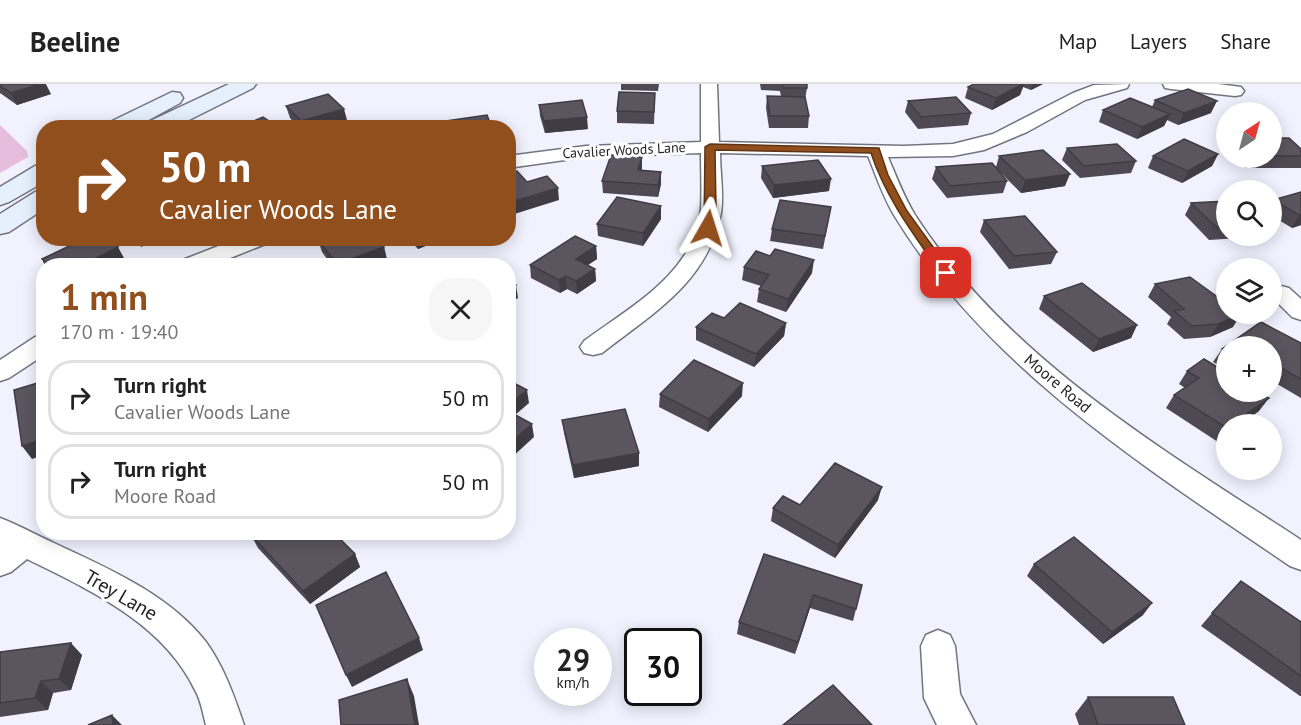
<!DOCTYPE html>
<html lang="en">
<head>
<meta charset="utf-8">
<style>
  :root { --surface:#fff; --page:#f6f6f6; --text:#222; --muted:#767676; --line:#e0e0e0; --accent:#914f1e }
  body { margin:0; font-family:"PT Sans",sans-serif; background:var(--page); color:var(--text); height:100vh; display:flex; flex-direction:column; font-size:22px; white-space:nowrap }
  * { box-sizing:border-box; margin:0 }
  p { font-size:20px; color:var(--muted) }
  .icon { flex:none; width:33px; height:33px; fill:none; stroke:currentColor; stroke-width:2; stroke-linecap:round; stroke-linejoin:round }
  .map { position:relative; flex:1; overflow:hidden }
  .details { position:absolute; left:36px; top:174px; width:480px; height:282px; display:flex; flex-direction:column; background:var(--surface); border-radius:24px; box-shadow:0 3px 15px #0003 }
  .details>* { flex:none }
  .top-card { position:absolute; left:36px; top:36px; width:480px; height:126px; border-radius:24px; box-shadow:0 3px 15px #0003; background:#914f1e; color:#fff; overflow:hidden }
  .needle { width:39px; rotate:36deg }
  .tools { position:absolute; left:1216px; top:18px; display:grid; gap:12px }
  .tools a { display:grid; place-items:center; width:66px; height:66px; border-radius:50%; background:var(--surface); box-shadow:0 3px 15px #0003; font-size:30px }
  .speed { position:absolute; left:534px; top:544px; display:flex; gap:12px; font-size:30px; font-weight:700; text-align:center }
  .speed>* { display:grid; place-content:center; width:78px; height:78px; border-radius:50%; background:var(--surface); box-shadow:0 3px 15px #0003; line-height:1 }
  .speed small { font-size:15px; font-weight:400 }
  .speed .limit { border:3px solid #111; border-radius:9px; background:#fff; color:#111 }
  .pin { position:absolute; display:grid; place-items:center; width:51px; height:51px; color:#fff; margin:-26px; border-radius:12px; box-shadow:0 3px 9px #0006 }
  .me { position:absolute; width:66px; margin:-33px; rotate:6deg; stroke-linejoin:round; filter:drop-shadow(0 0 4px #0008) }
  .turn { display:flex; align-items:center; gap:21px; height:126px; padding:0 24px; font-size:27px }
  .turn .icon { width:78px; height:78px; stroke-width:2.5 }
  .turn b { display:block; font-size:42px; line-height:51px }
  .round { display:grid; place-items:center; flex:none; width:63px; height:63px; border-radius:24px; background:var(--page) }
  .headline { display:flex; align-items:center; justify-content:space-between; height:102px; padding:0 24px }
  h1 { font-size:36px; font-weight:800; line-height:45px; color:var(--accent) }
  ul { padding:0; list-style:none }
  li { display:flex; align-items:center; gap:18px; height:75px; margin:0 12px 9px; padding:0 12px; border:3px solid var(--line); border-radius:24px }
  li div { flex:1 }
  li b { display:block; font-size:22px }
  li em { font-style:normal }
  header { display:flex; align-items:center; gap:36px; box-sizing:border-box; height:84px; padding:0 30px; background:var(--surface); border-bottom:2px solid var(--line) }
  header strong { font-size:28px }
  nav { display:flex; gap:33px; margin-inline-start:auto; font-size:21px }
  .map>svg:first-child { display:block }
  .green { fill:#e6bddc }
  .lines { fill:none; stroke-linecap:round; stroke-linejoin:round }
  .street-casing { stroke:#737481; stroke-width:3 }
  .secondary-casing { stroke:#737481; stroke-width:3 }
  .street { fill:#fff; fill-rule:evenodd }
  .secondary { fill:#e6f0fd; fill-rule:evenodd }
  .wall { fill:#4e4953 }
  .shaded-wall { fill:#403c43 }
  .building { fill:#5b5560; stroke:#403c43; stroke-width:1.5 }
  .route { fill:#914f1e; stroke:#5e3314; stroke-width:1.5 }
  .labels { text-anchor:middle; stroke-width:6; stroke-linejoin:round; paint-order:stroke }
  .far-street-label { font-size:14px; fill:#242429; stroke:#fff }
  .street-label { font-size:16px; fill:#242429; stroke:#fff }
  .near-street-label { font-size:20px; fill:#242429; stroke:#fff }
</style>
</head>
<body>
<header>
<strong>Beeline</strong>
<nav><a>Map</a><a>Layers</a><a>Share</a></nav>
</header>
<div class="map">
<svg width="1301" height="641" viewBox="0 0 1301 641">
  <rect width="100%" height="100%" fill="#f1f2fe"/>
  <path class="green" d="M0,41L27,67L28,73L0,89Z"/>
  <g class="lines">
    <g class="street-casing">
      <path id="street" d="M701,0H717L719,58L904,62L953,60L993,50L1073,9L1094,1L1129,0L1127,4L1085,16L1027,48L984,66L953,72L888,73C896,92 904,113 915,131C1007,274 1162,365 1301,456V486L1290,482C1145,383 987,284 894,131C883,113 876,91 868,72L720,69C720,88 724,111 721,129C708,198 653,229 602,269L593,271L584,269L580,263L584,257C630,223 695,189 701,125C702,107 701,87 701,69L586,73L508,84V72L586,62L701,58Z
        M1163,0H1218L1241,3L1244,7L1241,11L1235,12L1171,5L1165,4Z
        M239,154H271L268,159L210,182H177L180,177Z
        M1281,202L1289,204L1301,215V236L1292,233L1272,213L1273,204Z
        M44,251V271L9,294L0,297V276L35,253Z
        M0,434C19,441 36,451 54,459C107,484 169,510 206,558C224,583 234,612 244,641H206C203,630 201,616 195,606C163,539 90,506 27,475L11,488L0,492Z
        M938,546L950,551L955,562L960,610L976,641H937L924,614L921,562L926,551Z"/>
    </g>
    <g class="secondary-casing">
      <path id="secondary" d="M229,0H256L253,4L173,44H143L146,39Z
        M172,8L180,9L183,14L180,19L134,44H105L108,39Z
        M44,80V98L9,118L0,121V103L35,82Z
        M44,106V125L9,148L0,150V130L35,108Z"/>
    </g>
    <use href="#street" class="street"/>
    <use href="#secondary" class="secondary"/>
  </g>
  <path class="wall" d="M0,0L51,10L17,21L0,9Z
    M621,0H659L658,7L621,6Z
    M760,0H807V4L805,16L809,32L808,44H769L766,24L767,12L781,13L780,7L761,6Z
    M974,0H1043L1031,6L1023,3L1020,11L992,26L965,14L968,3Z
    M655,9L654,40L617,39V27Z
    M1155,16L1211,29L1178,41L1167,36L1164,42L1137,55L1099,38L1103,26L1152,23Z
    M908,17L971,29L968,41L918,45L905,28Z
    M539,21L588,45L545,49L540,32Z
    M286,22L347,36L324,44H299L290,34Z
    M1272,54L1301,65V84H1245L1235,74H1272Z
    M1067,64L1136,77L1131,89L1080,94L1062,76Z
    M1218,70L1212,82L1182,99L1148,84L1153,72Z
    M999,72L1065,102L1021,109L1000,88L1007,97L1003,109L947,114L932,95L936,83H996Z
    M762,82L829,107L773,114L761,94Z
    M642,86L661,88V100L658,113L603,109L602,97Z
    M1301,108V141L1292,144L1272,132V117L1273,116Z
    M1227,117V152H1269L1209,156L1185,131L1191,119Z
    M661,122V135L643,162L598,152L597,140Z
    M831,123L823,165L770,157L772,145Z
    M984,136L1057,168L1051,180L1009,185L980,148Z
    M1272,136L1276,139L1272,146Z
    M408,154H445L418,165Z
    M318,156L384,163L387,176L371,182H332L322,168Z
    M596,162L597,175L588,181L595,185L596,197L577,210L567,205L560,209L531,194L530,181Z
    M42,175L125,176L114,182H45Z
    M744,183L812,189L786,228L757,218L759,205L761,202L742,196Z
    M1155,200L1233,243L1210,253L1184,255L1167,240L1171,233L1148,213Z
    M1044,212L1137,241L1131,254L1093,268L1039,225Z
    M724,234L786,239L784,252L754,283L696,256V243Z
    M1261,238L1301,259V314L1272,297V262H1227V286L1213,278L1222,265Z
    M1187,287L1259,327L1241,340H1227V351L1218,358L1166,324L1174,311L1185,304L1179,300Z
    M660,310L742,312L708,348L659,323Z
    M562,336L639,382L574,394L564,349Z
    M878,416L835,474L771,437L773,424L800,421Z
    M225,448H246L239,455Z
    M251,451L355,470L360,483L310,520L258,464Z
    M764,470L856,525L853,537L810,524L795,570L737,550L739,538Z
    M1034,480L1143,531L1103,560L1027,492Z
    M1212,529L1301,538V612H1300L1201,542Z
    M0,568L82,571L71,606L53,609L48,626L0,633Z
    M1088,613L1185,641H1079L1075,630Z"/>
  <path class="shaded-wall" d="M40,0H46L51,10L17,21L11,9Z
    M1023,0H1024L1020,11L992,26L996,14Z
    M1033,0H1043L1031,6Z
    M1217,17L1211,29L1178,41L1184,29Z
    M344,25L347,36L324,44H303L301,37Z
    M1170,30L1164,42L1137,55L1142,43Z
    M587,33L588,45L545,49L544,37Z
    M1218,70L1212,82L1182,99L1188,87Z
    M642,73V86L638,98V86Z
    M661,88V100L658,113V101Z
    M1070,90L1065,102L1021,109L1025,96Z
    M831,95L829,107L773,114L774,101Z
    M558,104L559,116L508,132V119Z
    M661,122V135L643,162V149Z
    M1299,131H1301V141L1292,144Z
    M137,154H163L141,163Z
    M416,154H445L418,165Z
    M596,162L597,175L577,188L576,175Z
    M118,163L125,176L114,182H81Z
    M384,163L387,176L371,182H337V180Z
    M814,176L812,189L786,228L788,215Z
    M595,185L596,197L577,210L576,197Z
    M566,192L567,205L560,209L559,196Z
    M516,201L518,214L508,220V206Z
    M1241,230L1233,243L1210,253L1218,240Z
    M786,239L784,252L754,283L756,270Z
    M1137,241L1131,254L1093,268L1099,255Z
    M743,299L742,312L708,348L709,335Z
    M527,306L529,319L508,337V322Z
    M1269,314L1259,327L1241,340H1232Z
    M532,340L534,353L510,375L508,361Z
    M1227,344V351L1218,358Z
    M44,355V371L32,375L22,362Z
    M639,369V382L574,394L573,381Z
    M882,403L878,416L835,474L838,461Z
    M235,448H246L239,455Z
    M355,470L360,483L310,520L303,507Z
    M813,511L810,524L795,570L798,558Z
    M1152,519L1143,531L1103,560L1112,548Z
    M419,554L423,566L352,603L346,591Z
    M71,559L82,571L71,606L59,595Z
    M407,595L414,612L419,641H415Z
    M41,597L53,609L48,626L35,614Z
    M112,631L122,641H113Z"/>
  <path class="building" d="M0,0H40L11,9L0,2Z
    M782,0H807V4H783Z
    M974,0H1023L996,14L968,3Z
    M1188,5L1217,17L1184,29L1155,16Z
    M619,8L655,9L654,28L617,27Z
    M328,10L344,25L301,37L286,22Z
    M767,12L805,13L809,32H770Z
    M956,13L971,29L921,33L908,17Z
    M1130,14L1170,30L1142,43L1103,26Z
    M582,16L587,33L544,37L539,21Z
    M487,31L492,44H447L445,37Z
    M263,33L275,41L269,44H237Z
    M1272,54H1289L1301,65V72H1272Z
    M1184,55L1218,70L1188,87L1153,72Z
    M1117,60L1136,77L1084,82L1067,64Z
    M1043,66L1070,90L1025,96L999,72Z
    M611,71L642,73L638,86L661,88L658,101L602,97Z
    M818,76L831,95L774,101L762,82Z
    M992,79L1007,97L950,102L936,83Z
    M517,87L527,98L547,92L558,104L508,119V90Z
    M1301,108V131H1299L1273,116Z
    M617,113L661,122L643,149L597,140Z
    M780,116L831,123L825,152L772,145Z
    M1227,117V142L1216,143L1191,119Z
    M1025,132L1057,168L1014,172L984,136Z
    M575,152L596,162L576,175L595,185L576,197L566,192L559,196L530,181Z
    M86,154H105L118,163L81,182H51L42,175Z
    M321,154H376L384,163L337,180L318,156Z
    M775,165L814,176L788,215L759,205L769,191L744,183L756,167L770,172Z
    M1190,193L1227,220V230H1241L1218,240L1192,242L1174,227L1184,225L1155,200Z
    M508,197L516,201L508,206Z
    M1082,199L1137,241L1099,255L1044,212Z
    M740,219L786,239L756,270L696,243L712,229L724,234Z
    M1261,238L1301,259V295L1272,279V262H1227V268L1222,265Z
    M1204,275L1227,289V308H1258L1269,314L1232,340H1227V344L1174,311L1199,294L1187,287Z
    M694,276L743,299L709,335L660,310Z
    M508,296L527,306L508,322Z
    M44,297V355L22,362L14,306Z
    M625,325L639,369L573,381L562,336Z
    M508,327L532,340L508,361Z
    M835,379L882,403L838,461L773,424L783,412L800,421Z
    M255,448H333L355,470L303,507L251,451Z
    M1074,453L1152,519L1112,548L1034,480Z
    M764,470L862,501L856,525L813,511L798,558L739,538Z
    M386,488L419,554L346,591L316,521Z
    M1241,497L1301,538V592L1212,529Z
    M71,559L59,595L41,597L35,614L0,619V568Z
    M407,595L415,641H341L339,616Z
    M833,601L872,641H783Z
    M1088,613H1173L1185,641H1098Z
    M112,631L113,641H88Z"/>
  <path class="route" d="M710,60L879,64L888,91L907,127L952,189L946,192L942,191C915,152 886,115 871,69L715,66L716,126L713,144L712,146H704L705,63Z"/>
  <g class="labels">
    <g class="far-street-label">
      <text transform="translate(624 66) rotate(-3)" y="5">Cavalier Woods Lane</text>
    </g>
    <g class="street-label">
      <text transform="translate(1058 299) rotate(40)" y="6">Moore Road</text>
    </g>
    <g class="near-street-label">
      <text transform="translate(121 511) rotate(30)" y="7">Trey Lane</text>
    </g>
  </g>
</svg>
<div class="tools">
<a><svg class="needle" viewBox="-14 -14 28 28"><path d="M0-13l5 13h-10z" fill="#e53935"/><path d="M0 13l5-13h-10z" fill="#767676"/></svg></a>
<a><svg class="icon" aria-label="search" viewBox="0 0 24 24"><circle cx="10" cy="10" r="6"/><path d="M15 15l6 6"/></svg></a>
<a><svg class="icon" aria-label="layers" viewBox="0 0 24 24"><path d="M12 4l9 5-9 5-9-5zM3 14l9 5 9-5"/></svg></a>
<a>+</a>
<a>−</a>
</div>
<div class="speed"><div>29<small>km/h</small></div><div class="limit">30</div></div>
<div class="pin" style="left:946px;top:189px;background:#d93025"><svg class="icon" aria-label="arrive" viewBox="0 0 24 24"><path d="M6 21V4h12l-3 4 3 4H6"/></svg></div>
<svg class="me" style="left:708px;top:144px" viewBox="-20 -20 40 40"><path d="M0-17L14 15 0 8-14 15z" fill="#914f1e" stroke="#fff" stroke-width="4"/></svg>
<div class="top-card">
<div class="turn"><svg class="icon" aria-label="right" viewBox="0 0 24 24"><path d="M7 20v-9h11M14 6l5 5-5 5"/></svg><div><b>50 m</b>Cavalier Woods Lane</div></div>
</div>
<section class="details">
<div class="headline"><div><h1>1 min</h1><p>170 m · 19:40</p></div><a class="round"><svg class="icon" aria-label="close" viewBox="0 0 24 24"><path d="M6 6l12 12M18 6L6 18"/></svg></a></div>
<ul>
<li><svg class="icon" aria-label="right" viewBox="0 0 24 24"><path d="M7 20v-9h11M14 6l5 5-5 5"/></svg><div><b>Turn right</b><p>Cavalier Woods Lane</p></div><em>50 m</em></li>
<li><svg class="icon" aria-label="right" viewBox="0 0 24 24"><path d="M7 20v-9h11M14 6l5 5-5 5"/></svg><div><b>Turn right</b><p>Moore Road</p></div><em>50 m</em></li>
</ul>
</section>
</div>
</body>
</html>
